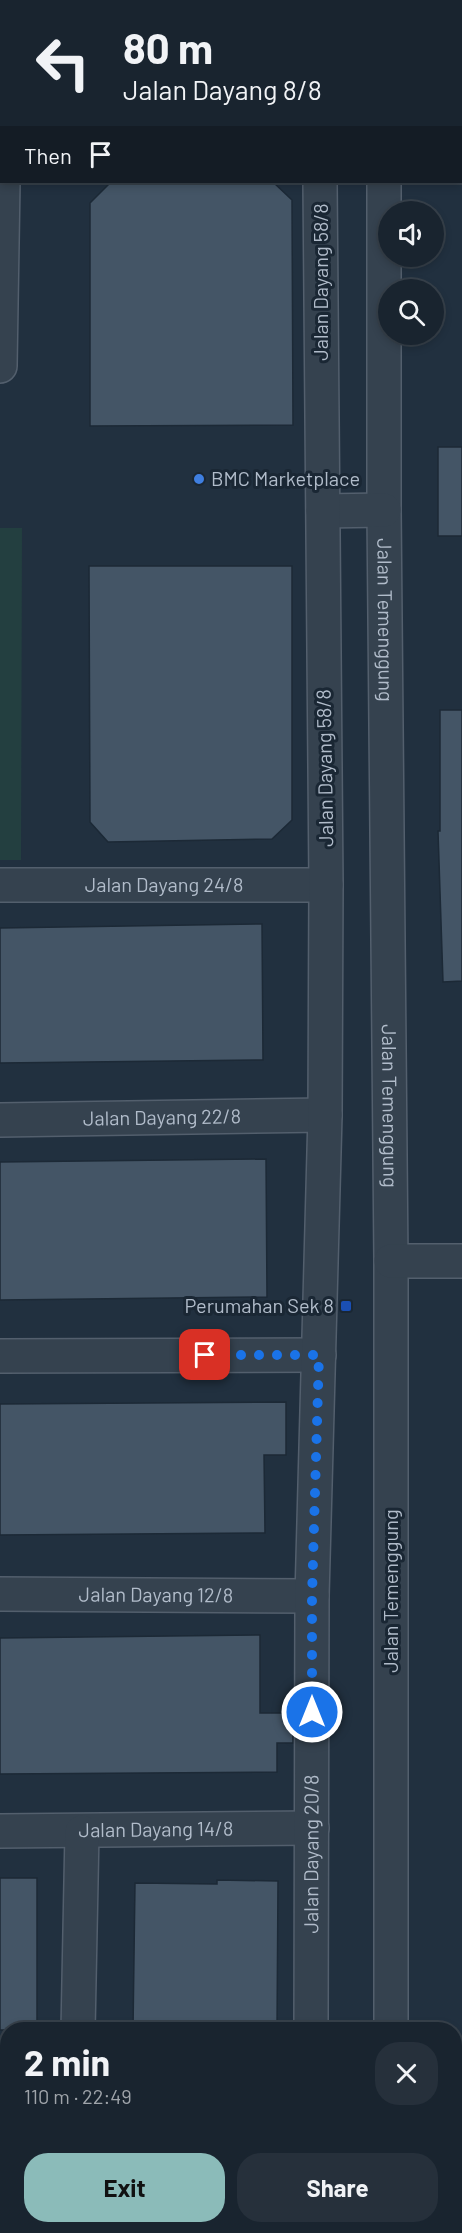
<!DOCTYPE html>
<html lang="en">
<head>
<meta charset="utf-8">
<style>
  :root { --surface:#19242f; --page:#26303b; --text:#f1f3f6; --muted:#9fa4aa; --line:#37414b; --accent:#8bbbb9 }
  body { margin:0; font-family:Barlow,sans-serif; background:var(--page); color:var(--text); height:100vh; display:flex; flex-direction:column; font-size:22px; white-space:nowrap }
  * { box-sizing:border-box; margin:0 }
  p { font-size:20px; color:var(--muted) }
  .icon { flex:none; width:33px; height:33px; fill:none; stroke:currentColor; stroke-width:2; stroke-linecap:round; stroke-linejoin:round }
  .map { position:relative; flex:1; overflow:hidden }
  .details { position:absolute; left:0px; top:2022px; width:462px; height:212px; display:flex; flex-direction:column; background:var(--surface); border-radius:24px 24px 0 0; box-shadow:0 3px 9px #0003,0 0 0 2px var(--line) }
  .details>* { flex:none }
  .banner { position:absolute; left:0px; top:0px; width:462px; height:183px; box-shadow:0 3px 9px #0003,0 0 0 2px var(--line); background:#19242f; color:var(--text); overflow:hidden }
  .buttons { position:absolute; left:378px; top:201px; display:grid; gap:12px }
  .buttons a { display:grid; place-items:center; width:66px; height:66px; border-radius:50%; background:var(--surface); box-shadow:0 3px 9px #0003,0 0 0 2px var(--line); font-size:30px }
  .pin { position:absolute; display:grid; place-items:center; width:51px; height:51px; color:#fff; margin:-26px; border-radius:12px; box-shadow:0 3px 9px #0006 }
  .me { position:absolute; width:66px; margin:-33px; rotate:0deg; stroke-linejoin:round; filter:drop-shadow(0 0 4px #0008) }
  .turn { display:flex; align-items:center; gap:21px; height:126px; padding:0 24px; font-size:27px }
  .turn .icon { width:78px; height:78px; stroke-width:2.5 }
  .turn b { display:block; font-size:42px; line-height:51px }
  .then { display:flex; align-items:center; height:57px; padding:0 24px; background:#0003; gap:12px; font-size:22px }
  .round { display:grid; place-items:center; flex:none; width:63px; height:63px; border-radius:24px; background:var(--page) }
  .summary { display:flex; align-items:center; justify-content:space-between; height:102px; padding:0 24px }
  h1 { font-size:36px; font-weight:700; line-height:45px }
  .primary-button { display:flex; gap:12px; margin-top:auto; padding:12px 24px }
  .primary-button a { flex:1; height:69px; border-radius:24px; background:var(--accent); color:#111; font-size:24px; font-weight:700; line-height:69px; text-align:center }
  .primary-button a+a { background:var(--page); color:var(--text) }
  .map>svg:first-child { display:block }
  .green { fill:#233f40 }
  .building { fill:#456; stroke:#1c2936; stroke-width:1.5 }
  .lines { fill:none; stroke-linecap:round; stroke-linejoin:round }
  .minor-casing { stroke:#535f6d; stroke-width:36 }
  .minor { stroke:#35424f; stroke-width:33 }
  .route { stroke:#1a73e8; stroke-width:10; stroke-dasharray:0 18 }
  .shop-dot { fill:#3f7fe0; stroke:#1a2734; stroke-width:2 }
  .transit-dot { fill:#1a4fb4; stroke:#1a2734; stroke-width:2 }
  .labels { text-anchor:middle; stroke-width:6; stroke-linejoin:round; paint-order:stroke }
  .street-label { font-size:20px; fill:#b1bcca; stroke:#1a2734 }
  .poi-label { font-size:20px; fill:#b1bcca; stroke:#1a2734; text-anchor:start }
</style>
</head>
<body>
<div class="map">
<svg width="462" height="2233" viewBox="0 0 462 2233">
  <rect width="100%" height="100%" fill="#21303f"/>
  <path class="green" d="M0,0H337L2,2L0,146Z
    M0,528H22L21,860H0Z"/>
  <path class="building" d="M274,183L292,200L293,425L90,426V203L109,184Z
    M438,447H462V536H438Z
    M89,566H292V820L272,839L108,842L90,822Z
    M440,710H462V981L443,982L438,831H440Z
    M262,924L263,1060L0,1063V928Z
    M266,1159L267,1297L0,1300V1162Z
    M286,1402V1455H264L265,1533L0,1535V1404Z
    M260,1635V1713H293V1743H277V1772L0,1774V1638Z
    M0,1878H37V2030H0Z
    M217,1880L278,1881L277,2030H133L135,1883L217,1884Z"/>
  <g class="lines">
    <g class="minor-casing">
      <g id="minor">
        <path d="M382,0V2"/>
        <path id="s1" d="M384,182V510L391,1261V2030"/>
        <path d="M0,366L3,182"/>
        <path d="M323,511L384,510"/>
        <path id="s2" d="M0,885H326"/>
        <path id="s3" d="M0,1120L325,1115"/>
        <path d="M391,1261H462"/>
        <path d="M0,1356L319,1355"/>
        <path id="s4" d="M0,1594L312,1596"/>
        <path id="s5" d="M0,1831L312,1828"/>
        <path d="M78,2030L82,1832"/>
        <path id="s6" d="M311,2030L312,1596L325,1115L326,885L320,182"/>
        <path d="M454,2214L462,2219"/>
        <path d="M384,2233V2226"/>
      </g>
    </g>
    <use href="#minor" class="minor"/>
  </g>
  <g class="lines">
    <path class="route" d="M205,1355H319L312,1596V1712"/>
  </g>
  <circle class="shop-dot" cx="199" cy="479" r="6"/>
  <rect class="transit-dot" x="340" y="1300" width="12" height="12" rx="3"/>
  <g class="labels">
    <g class="street-label">
      <text transform="translate(321 282) rotate(-90)" y="7">Jalan Dayang 58/8</text>
      <text dy="7" stroke="none"><textPath href="#s1" startOffset="438">Jalan Temenggung</textPath></text>
      <text transform="translate(325 768) rotate(-91)" y="7">Jalan Dayang 58/8</text>
      <text dy="7" stroke="none"><textPath href="#s2" startOffset="164">Jalan Dayang 24/8</textPath></text>
      <text dy="7" stroke="none"><textPath href="#s1" startOffset="924">Jalan Temenggung</textPath></text>
      <text dy="7" stroke="none"><textPath href="#s3" startOffset="162">Jalan Dayang 22/8</textPath></text>
      <text transform="translate(391 1591) rotate(-90)" y="7">Jalan Temenggung</text>
      <text dy="7" stroke="none"><textPath href="#s4" startOffset="156">Jalan Dayang 12/8</textPath></text>
      <text dy="7" stroke="none"><textPath href="#s5" startOffset="156">Jalan Dayang 14/8</textPath></text>
      <text dy="7" stroke="none"><textPath href="#s6" startOffset="176">Jalan Dayang 20/8</textPath></text>
    </g>
    <g class="poi-label">
      <text x="211" y="486">BMC Marketplace</text>
      <text x="334" y="1313" text-anchor="end">Perumahan Sek 8</text>
    </g>
  </g>
</svg>
<div class="buttons">
<a><svg class="icon" aria-label="sound" viewBox="0 0 24 24"><path d="M4 9h4l5-4v14l-5-4H4zM17 9q2 3 0 6"/></svg></a>
<a><svg class="icon" aria-label="search" viewBox="0 0 24 24"><circle cx="10" cy="10" r="6"/><path d="M15 15l6 6"/></svg></a>
</div>
<div class="pin" style="left:205px;top:1355px;background:#d93025"><svg class="icon" aria-label="arrive" viewBox="0 0 24 24"><path d="M6 21V4h12l-3 4 3 4H6"/></svg></div>
<svg class="me" style="left:312px;top:1712px" viewBox="-20 -20 40 40"><circle r="17" fill="#1a73e8" stroke="#fff" stroke-width="3"/><path d="M0-11L8 9 0 5-8 9z" fill="#fff"/></svg>
<div class="banner">
<div class="turn"><svg class="icon" aria-label="left" viewBox="0 0 24 24"><path d="M17 20v-9H6M10 6l-5 5 5 5"/></svg><div><b>80 m</b>Jalan Dayang 8/8</div></div>
<div class="then">Then<svg class="icon" aria-label="arrive" viewBox="0 0 24 24"><path d="M6 21V4h12l-3 4 3 4H6"/></svg></div>
</div>
<section class="details">
<div class="summary"><div><h1>2 min</h1><p>110 m · 22:49</p></div><a class="round"><svg class="icon" aria-label="close" viewBox="0 0 24 24"><path d="M6 6l12 12M18 6L6 18"/></svg></a></div>
<div class="primary-button"><a>Exit</a><a>Share</a></div>
</section>
</div>
</body>
</html>
